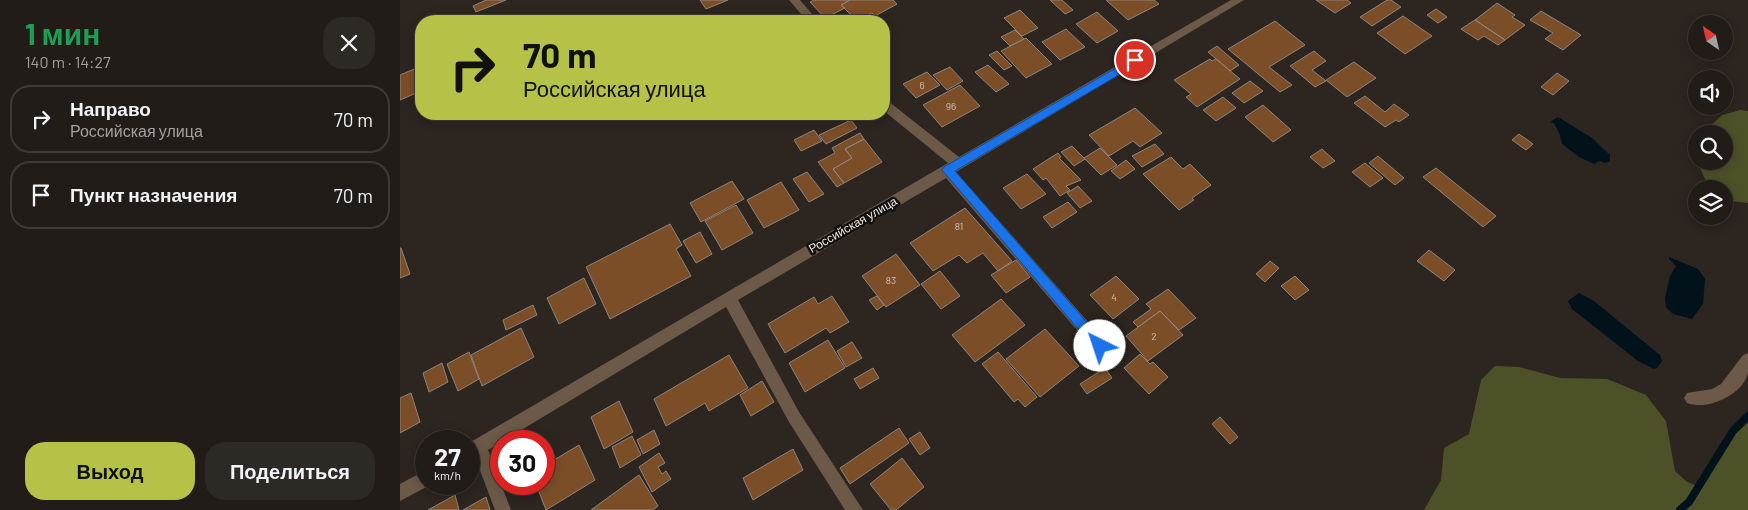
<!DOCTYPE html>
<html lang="ru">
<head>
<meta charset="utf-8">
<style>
  :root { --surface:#211c18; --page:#2d2925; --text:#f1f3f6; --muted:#a2a1a2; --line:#3e3a37; --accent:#b6c148 }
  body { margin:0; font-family:Barlow,sans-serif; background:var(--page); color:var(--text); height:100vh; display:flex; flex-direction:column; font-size:19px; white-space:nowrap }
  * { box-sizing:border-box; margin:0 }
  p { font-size:16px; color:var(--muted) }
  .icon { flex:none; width:28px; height:28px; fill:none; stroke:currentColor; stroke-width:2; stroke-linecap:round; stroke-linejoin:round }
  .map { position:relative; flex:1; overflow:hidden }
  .drawer { display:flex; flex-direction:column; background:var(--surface); width:400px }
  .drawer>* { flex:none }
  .top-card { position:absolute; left:15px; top:15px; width:475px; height:105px; border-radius:20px; box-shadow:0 2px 12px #0003,0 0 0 1px var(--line); background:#b6c148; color:#111; overflow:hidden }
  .needle { width:32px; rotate:326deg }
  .tools { position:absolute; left:1288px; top:15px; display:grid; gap:10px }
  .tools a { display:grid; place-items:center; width:45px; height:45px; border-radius:50%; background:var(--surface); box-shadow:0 2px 12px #0003,0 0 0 1px var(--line); font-size:25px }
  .speed { position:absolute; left:15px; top:430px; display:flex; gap:10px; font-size:25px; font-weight:700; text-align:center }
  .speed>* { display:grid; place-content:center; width:65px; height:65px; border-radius:50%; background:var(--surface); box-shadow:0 2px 12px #0003,0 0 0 1px var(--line); line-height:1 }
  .speed small { font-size:12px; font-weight:400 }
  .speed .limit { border:8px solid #d22; background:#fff; color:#111 }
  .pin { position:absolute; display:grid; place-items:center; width:42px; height:42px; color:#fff; margin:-21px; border:2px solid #fff; border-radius:50%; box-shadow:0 1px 5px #0007 }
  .me { position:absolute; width:55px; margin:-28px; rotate:319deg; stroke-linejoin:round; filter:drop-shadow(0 0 4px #0008) }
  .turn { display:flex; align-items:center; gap:18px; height:105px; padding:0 25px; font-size:22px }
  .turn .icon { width:65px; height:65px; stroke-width:2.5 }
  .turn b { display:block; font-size:35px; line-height:42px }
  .round { display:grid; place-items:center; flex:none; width:52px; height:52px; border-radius:20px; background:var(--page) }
  .headline { display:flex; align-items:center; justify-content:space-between; height:85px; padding:0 25px }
  h1 { font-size:30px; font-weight:700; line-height:38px; color:#1e9e55 }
  .primary-button { display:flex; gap:10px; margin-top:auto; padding:10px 25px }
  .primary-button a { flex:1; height:58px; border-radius:20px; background:var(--accent); color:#111; font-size:20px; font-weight:700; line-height:58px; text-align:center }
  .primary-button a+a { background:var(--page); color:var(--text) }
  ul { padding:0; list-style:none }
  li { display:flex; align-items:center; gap:15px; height:68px; margin:0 10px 8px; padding:0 15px; border:2px solid var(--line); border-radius:20px }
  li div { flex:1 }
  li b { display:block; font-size:19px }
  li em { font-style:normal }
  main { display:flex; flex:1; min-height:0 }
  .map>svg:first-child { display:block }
  .green { fill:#4d5128 }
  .water { fill:#01121b }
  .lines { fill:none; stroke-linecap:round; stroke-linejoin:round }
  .stream { stroke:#01121b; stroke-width:8 }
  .building { fill:#7c4e28; stroke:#8d847e }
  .minor { fill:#6c5948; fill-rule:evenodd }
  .route { fill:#1a73e8; stroke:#114b97 }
  .labels { text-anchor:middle; stroke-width:5; stroke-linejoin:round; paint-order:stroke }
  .number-label { font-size:10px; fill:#d1c2b6 }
  .street-label { font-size:12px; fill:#ede8e5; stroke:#120f0d }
</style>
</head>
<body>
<main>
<section class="drawer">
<div class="headline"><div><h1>1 мин</h1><p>140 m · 14:27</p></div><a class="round"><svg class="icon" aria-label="close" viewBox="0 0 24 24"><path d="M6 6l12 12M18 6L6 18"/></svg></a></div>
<ul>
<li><svg class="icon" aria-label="right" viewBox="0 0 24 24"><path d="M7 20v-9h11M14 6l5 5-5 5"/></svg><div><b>Направо</b><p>Российская улица</p></div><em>70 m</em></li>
<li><svg class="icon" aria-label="arrive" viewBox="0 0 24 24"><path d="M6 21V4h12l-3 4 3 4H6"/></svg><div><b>Пункт назначения</b></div><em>70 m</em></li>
</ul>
<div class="primary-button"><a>Выход</a><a>Поделиться</a></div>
</section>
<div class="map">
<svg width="1348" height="510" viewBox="0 0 1348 510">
  <rect width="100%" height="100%" fill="#2c2520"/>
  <path class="green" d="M1340,110L1348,111V203L1332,201L1324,197V189L1309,188L1297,161H1324V134H1302L1322,115Z
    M1095,366L1119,367L1160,378L1207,379L1246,395L1266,421L1275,471L1287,482L1300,487L1310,474L1325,443L1348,422V510H1024L1041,480L1044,448L1069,434L1081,380Z"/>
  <path class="water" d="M1158,117L1192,138L1210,155V161L1205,163L1199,161L1194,164L1179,157L1162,144L1160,135L1154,123L1150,122Z
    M1269,257L1298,269L1305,279L1303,304L1292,319L1273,314L1266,307L1265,298L1270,276L1276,266L1269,259Z
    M1179,293L1194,301L1260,355L1262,361L1257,368L1254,369L1238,361L1172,309L1168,301Z"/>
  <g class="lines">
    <path class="stream" d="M1280,510L1289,502L1333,431L1348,416"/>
  </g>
  <path class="building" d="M86,0H106L76,12L73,6Z
    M300,0H328L306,9Z
    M414,0H450L441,5L445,8L425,18L410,2Z
    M450,0H493L497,4L475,16L472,13L462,17L460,15L454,18L441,5Z
    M650,0H662L673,10L665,14Z
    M706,0H754L759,4L728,20Z
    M916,0H947L951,3L935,13Z
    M987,0H991L1001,7L972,26L960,17Z
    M1097,3L1115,15L1112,17L1125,25L1105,40L1075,20Z
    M1036,9L1047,17L1038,23L1027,15Z
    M620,10L638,28L622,36L604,18Z
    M1141,11L1181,35L1163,50L1145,39L1153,33L1130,20Z
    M697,12L718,31L697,43L676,24Z
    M1003,16L1032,36L1005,54L977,33Z
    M1075,20L1105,40L1098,45L1084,36L1078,40L1061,29Z
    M875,21L905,45L869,67L892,85L880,92L828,49Z
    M666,29L685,47L660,60L642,42Z
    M615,30L624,39L610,46L601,37Z
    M626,38L652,64L626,78L601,51Z
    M817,46L839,65L830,71L808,52Z
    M597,51L612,66L604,70L589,55Z
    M914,51L926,61L912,70L926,81L915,87L890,66Z
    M810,59L812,61L816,59L840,79L797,107L786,97L791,94L774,80Z
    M954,62L976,78L947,97L926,80Z
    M588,65L609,84L596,92L575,72Z
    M19,67L21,74V91L0,100V75Z
    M550,67L563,81L547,90L533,75Z
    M527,72L540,85L516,98L503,84Z
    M1157,73L1169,81L1153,95L1141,87Z
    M850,81L863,91L844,103L832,93Z
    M560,85L580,106L542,127L523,105Z
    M965,96L985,112L994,104L1009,115L999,122L996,120L985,127L954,103Z
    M823,97L836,108L816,121L803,110Z
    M863,105L891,130L873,142L845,117Z
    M735,108L762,133L740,147L733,141L709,156L689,135Z
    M451,120L457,128L426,144L419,135Z
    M414,130L422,141L401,151L394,140Z
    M460,133L464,139L445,149L452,158L433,169L444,183L437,187L418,162L435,153L432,148Z
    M1119,134L1133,144L1126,150L1112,140Z
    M464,139L482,162L444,183L433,169L452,158L445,149Z
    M755,144L764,154L742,167L732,156Z
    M672,146L685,159L674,166L661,152Z
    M700,148L717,165L701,175L684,158Z
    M922,149L935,161L923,168L910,157Z
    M658,153L661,157L659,158L681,180L666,186L670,190L660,196L646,178L643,180L633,169Z
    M978,156L1004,178L995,185L969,163Z
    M771,157L783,169L790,164L811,185L792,198L794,200L779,210L743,174Z
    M726,160L735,169L720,179L711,171Z
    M965,163L983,178L970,187L952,172Z
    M1036,168L1096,216L1083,227L1023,177Z
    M407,172L424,194L409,202L393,179Z
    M627,174L646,194L621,209L603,188Z
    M332,181L344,199L301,222L290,203Z
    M381,182L399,210L364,228L347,200Z
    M678,186L692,201L680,208L667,193Z
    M668,202L677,212L652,228L643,217Z
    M336,205L353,233L322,250L305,221Z
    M565,208L612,261L598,271L583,253L567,263L559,255L533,271L510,243Z
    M270,224L282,245L276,249L291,276L210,319L186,267Z
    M300,232L312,254L296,263L283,241Z
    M0,248H1L10,274L0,278Z
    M1029,250L1055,270L1044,281L1017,261Z
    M496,254L520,285L486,307L462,276Z
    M616,260L630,277L606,293L591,275Z
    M870,261L879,268L865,282L856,274Z
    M540,271L560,296L541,309L521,284Z
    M716,276L739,299L713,319L690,295Z
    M895,276L909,290L895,300L881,286Z
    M184,278L196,304L159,324L147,298Z
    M768,289L796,318L779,330L760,311L738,327L733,322L751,309L746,304Z
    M432,296L449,322L430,333L426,328L385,353L368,324L414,297L418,304Z
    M477,296L484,305L477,310L469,300Z
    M601,299L625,325L575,362L552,335Z
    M133,305L137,315L106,330L103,320Z
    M760,311L783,335L748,361L726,336Z
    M121,328L134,357L82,386L71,355Z
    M645,329L679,366L640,397L606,359Z
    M428,340L445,368L405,392L389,363Z
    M452,342L462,358L446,367L437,351Z
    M69,352L79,379L58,391L47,364Z
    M598,352L637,397L625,407L618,399L614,402L582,364Z
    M740,354L750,364L753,362L768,377L749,394L724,368Z
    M329,355L348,388L309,411L305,403L266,426L254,399Z
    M42,363L48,382L29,392L23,373Z
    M473,368L479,378L460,389L454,379Z
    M705,368L712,378L687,394L680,384Z
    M362,381L374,402L351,416L340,395Z
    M11,393L20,422L0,433V398Z
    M219,401L233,432L204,449L191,417Z
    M820,417L838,437L830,444L812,424Z
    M499,428L509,443L450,484L440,468Z
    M254,430L260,444L243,454L237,440Z
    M520,432L530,448L520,455L509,439Z
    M232,436L241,455L220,468L212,447Z
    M179,445L195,480L146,510L136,484H144V466Z
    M393,449L403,470L353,500L343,478Z
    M259,453L265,463L258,467L262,474L266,471L271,479L252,492L239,467Z
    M502,458L524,487L496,510H491L470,484Z
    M239,475L258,506L253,510H191Z
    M55,495L59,510H28Z
    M86,497L90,510H63Z"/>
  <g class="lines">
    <path class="minor" d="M389,0H400L418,21H407Z
      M831,0H844L556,172L705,341L707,346L705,351L700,353L695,351L546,178L338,300L399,412L463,510H445L389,422L326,307L88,450L111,510H95L75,457L69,460V443L548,163L484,111V100L488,101L559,157Z
      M1348,353C1348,359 1348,367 1348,373C1343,395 1307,411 1287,403L1284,398L1287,393L1312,389L1321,384L1343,355Z
      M26,470V484H32L0,501V484Z"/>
  </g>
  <path class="route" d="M735,57L740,60L739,63L555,171L704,342L706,346L704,350L700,352L696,350L542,170L544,167Z"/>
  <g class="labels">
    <g class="number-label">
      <text x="522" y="89">6</text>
      <text x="551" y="110">96</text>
      <text x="559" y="230">81</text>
      <text x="491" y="284">83</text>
      <text x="714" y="301">4</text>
      <text x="754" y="340">2</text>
    </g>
    <g class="street-label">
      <text transform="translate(453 225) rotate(-30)" y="4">Российская улица</text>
    </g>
  </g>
</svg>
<div class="tools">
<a><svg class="needle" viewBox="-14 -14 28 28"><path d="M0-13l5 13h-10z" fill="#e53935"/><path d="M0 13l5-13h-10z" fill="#a2a1a2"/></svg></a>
<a><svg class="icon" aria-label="sound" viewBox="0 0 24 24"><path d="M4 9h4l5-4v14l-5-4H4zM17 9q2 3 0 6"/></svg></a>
<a><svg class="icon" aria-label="search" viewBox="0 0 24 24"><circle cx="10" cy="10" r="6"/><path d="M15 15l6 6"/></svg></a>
<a><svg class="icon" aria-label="layers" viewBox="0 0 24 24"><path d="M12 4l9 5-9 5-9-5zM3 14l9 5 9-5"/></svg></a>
</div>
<div class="speed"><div>27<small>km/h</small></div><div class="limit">30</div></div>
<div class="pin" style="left:735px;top:60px;background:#d93025"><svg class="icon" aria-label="arrive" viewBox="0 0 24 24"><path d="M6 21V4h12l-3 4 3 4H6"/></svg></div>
<svg class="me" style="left:700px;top:346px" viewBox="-20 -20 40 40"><circle r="19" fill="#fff"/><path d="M0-13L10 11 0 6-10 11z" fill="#1a73e8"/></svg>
<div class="top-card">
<div class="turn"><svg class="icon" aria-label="right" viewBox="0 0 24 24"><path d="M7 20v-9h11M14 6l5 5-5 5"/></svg><div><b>70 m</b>Российская улица</div></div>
</div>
</div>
</main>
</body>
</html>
